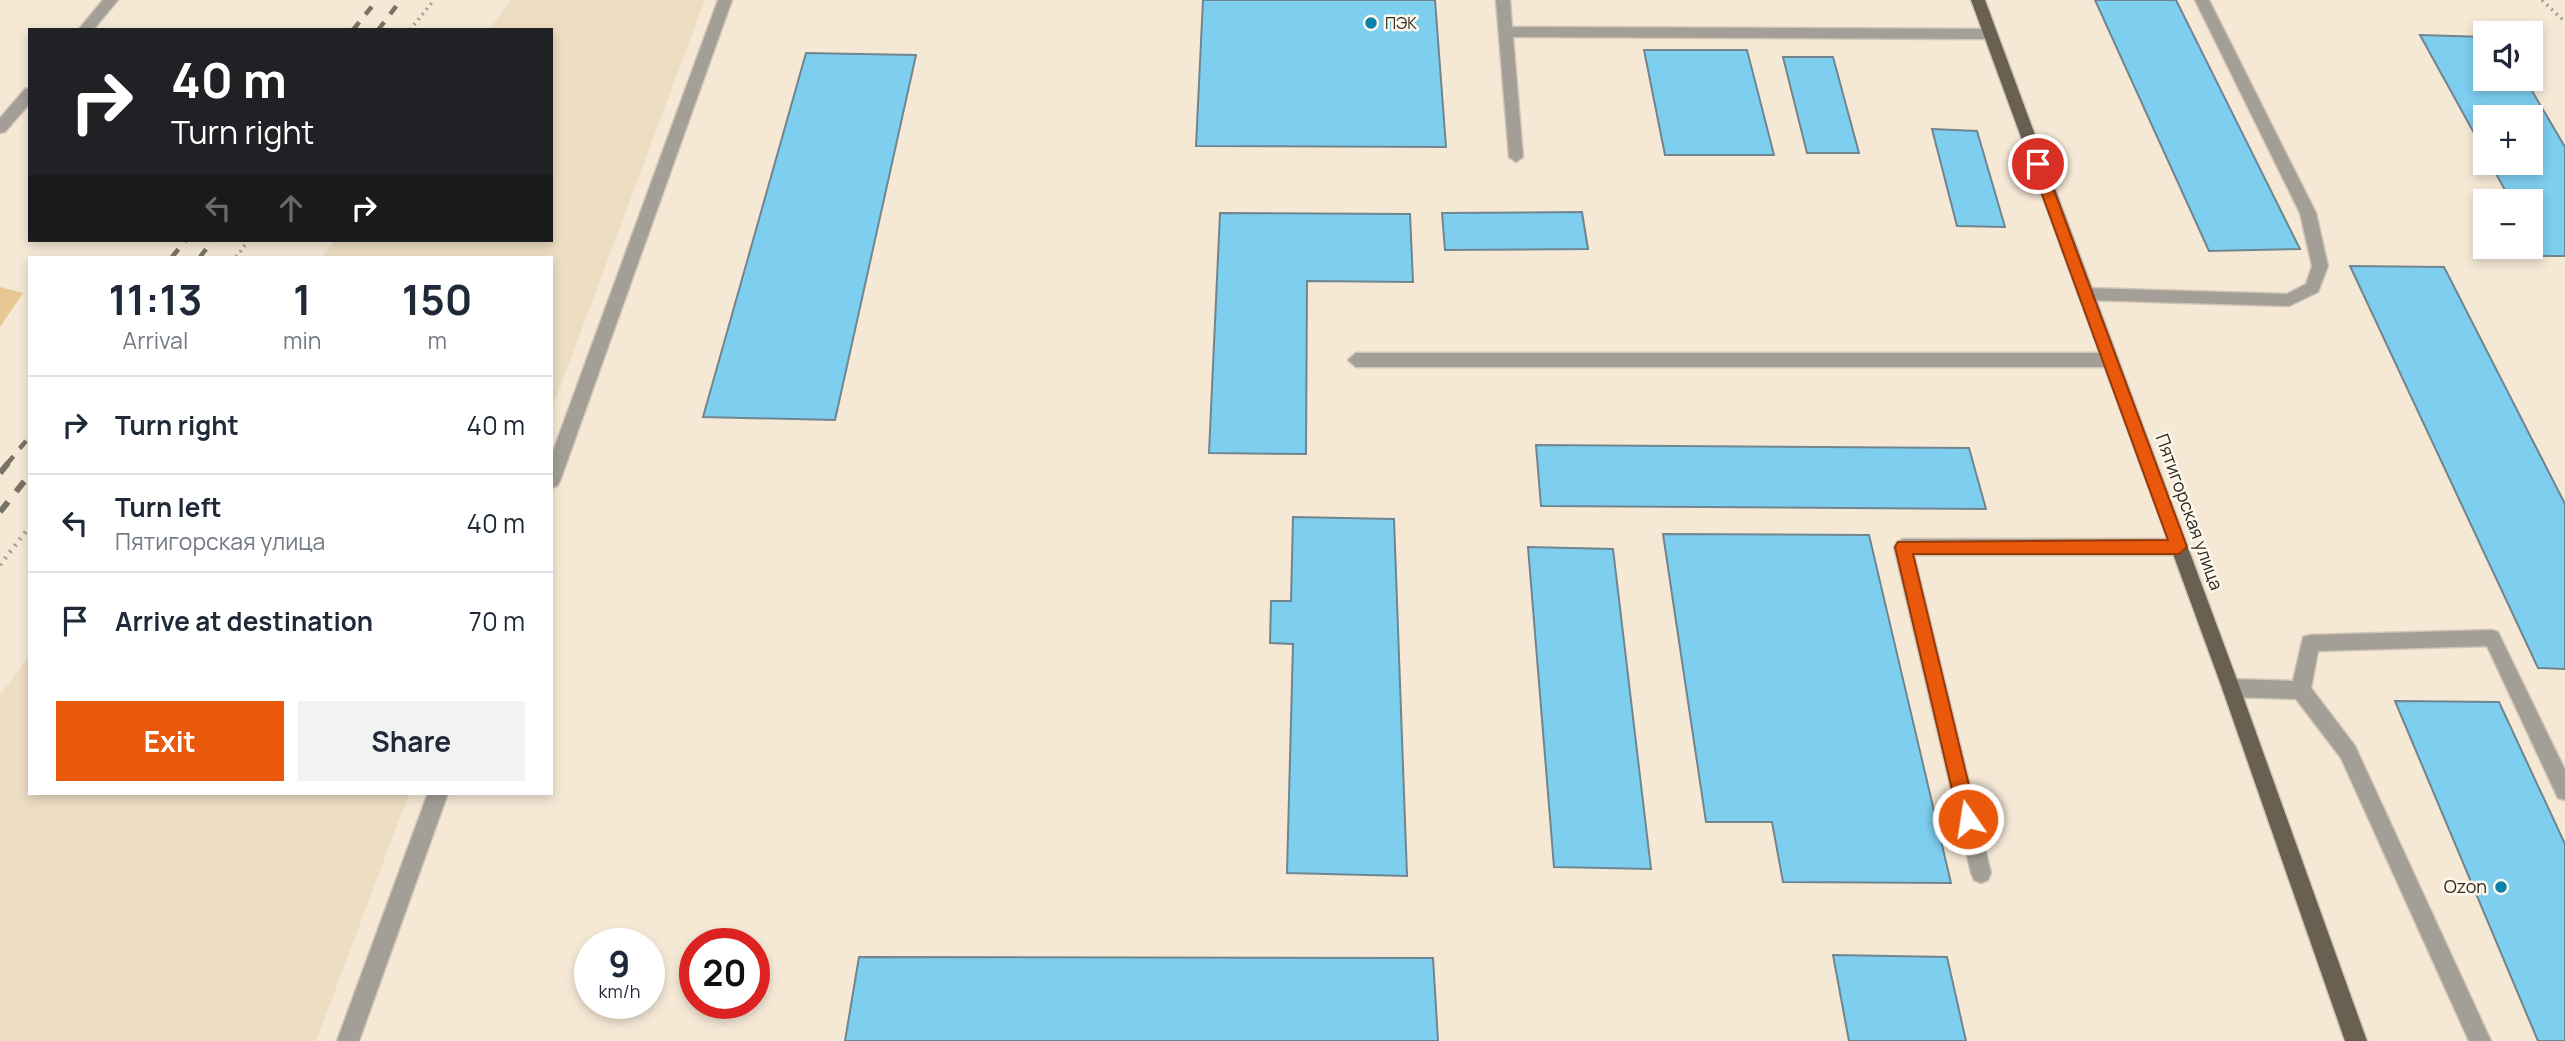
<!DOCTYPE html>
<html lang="en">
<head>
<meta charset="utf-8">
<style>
  :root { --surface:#fff; --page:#f2f2f3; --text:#1f2937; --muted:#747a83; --line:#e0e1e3; --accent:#ea580c }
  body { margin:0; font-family:Manrope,sans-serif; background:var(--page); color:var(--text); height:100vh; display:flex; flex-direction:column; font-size:26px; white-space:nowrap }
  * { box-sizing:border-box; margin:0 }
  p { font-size:23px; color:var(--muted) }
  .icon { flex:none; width:38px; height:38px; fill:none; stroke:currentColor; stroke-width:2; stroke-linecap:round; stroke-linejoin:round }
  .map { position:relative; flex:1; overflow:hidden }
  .sheet { position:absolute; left:28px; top:256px; width:525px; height:539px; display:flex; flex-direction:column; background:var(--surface); border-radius:0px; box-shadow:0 4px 10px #0003 }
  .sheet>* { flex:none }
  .top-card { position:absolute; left:28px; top:28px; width:525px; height:214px; border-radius:0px; box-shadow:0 4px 10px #0003; background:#202124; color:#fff; overflow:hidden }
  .controls { position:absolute; left:2473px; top:21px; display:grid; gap:14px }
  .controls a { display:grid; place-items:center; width:70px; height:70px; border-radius:0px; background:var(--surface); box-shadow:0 4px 10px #0003; font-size:35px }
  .speed { position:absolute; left:574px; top:928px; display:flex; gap:14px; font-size:35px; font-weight:700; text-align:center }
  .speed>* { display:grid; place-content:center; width:91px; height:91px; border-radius:50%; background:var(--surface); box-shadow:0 4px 10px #0003; line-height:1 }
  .speed small { font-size:18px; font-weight:400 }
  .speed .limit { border:10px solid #d22; background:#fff; color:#111 }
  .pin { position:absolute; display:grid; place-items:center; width:60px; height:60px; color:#fff; margin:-30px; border:4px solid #fff; border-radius:50%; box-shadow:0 2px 7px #0007 }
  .me { position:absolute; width:77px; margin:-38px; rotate:347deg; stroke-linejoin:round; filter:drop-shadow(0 0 5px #0008) }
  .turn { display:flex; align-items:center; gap:24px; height:147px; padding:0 28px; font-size:32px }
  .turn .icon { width:91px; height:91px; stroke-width:2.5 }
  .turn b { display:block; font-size:49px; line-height:60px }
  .lanes { display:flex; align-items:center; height:66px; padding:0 28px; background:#0003; justify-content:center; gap:35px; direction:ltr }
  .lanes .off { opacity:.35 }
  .eta { display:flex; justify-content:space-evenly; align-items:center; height:119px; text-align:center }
  .eta b { font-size:42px; font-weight:700; line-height:49px }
  .primary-button { display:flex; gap:14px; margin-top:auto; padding:14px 28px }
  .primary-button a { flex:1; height:80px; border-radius:0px; background:var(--accent); color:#fff; font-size:28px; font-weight:700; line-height:80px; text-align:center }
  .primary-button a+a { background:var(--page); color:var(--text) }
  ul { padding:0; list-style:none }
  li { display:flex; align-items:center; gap:21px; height:98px; padding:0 28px; border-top:2px solid var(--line) }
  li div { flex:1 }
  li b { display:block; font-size:26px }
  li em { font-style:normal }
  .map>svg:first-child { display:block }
  .built { fill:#edddc3 }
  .green { fill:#e7c792 }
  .building { fill:#7ecef0; stroke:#70858e; stroke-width:2 }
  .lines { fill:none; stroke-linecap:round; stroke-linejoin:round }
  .minor-casing { stroke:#d1c6b5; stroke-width:3 }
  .major-casing { stroke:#d1c6b5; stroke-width:3 }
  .path-far1 { stroke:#a69d8f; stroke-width:3.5; stroke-dasharray:2 4.5; stroke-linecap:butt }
  .path { stroke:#a69d8f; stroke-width:4.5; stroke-dasharray:2 6; stroke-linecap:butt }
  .minor { fill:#a39f97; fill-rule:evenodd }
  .major { fill:#696052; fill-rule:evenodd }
  .rail-far1 { stroke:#797266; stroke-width:4.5; stroke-dasharray:10 10; stroke-linecap:butt }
  .rail { stroke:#797266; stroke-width:6; stroke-dasharray:13 13; stroke-linecap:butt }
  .route { fill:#ea580c; stroke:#983908; stroke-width:2 }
  .poi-dot { fill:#0882a8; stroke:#fef7eb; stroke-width:2.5 }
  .labels { text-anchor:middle; stroke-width:5; stroke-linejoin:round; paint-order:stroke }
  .far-poi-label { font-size:16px; fill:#2c2821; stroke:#fef7eb; text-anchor:start }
  .street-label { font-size:18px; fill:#2c2821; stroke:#fef7eb }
  .poi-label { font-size:18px; fill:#2c2821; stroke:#fef7eb; text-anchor:end }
</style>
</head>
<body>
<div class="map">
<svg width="2565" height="1041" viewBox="0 0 2565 1041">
  <rect width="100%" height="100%" fill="#f5e9d6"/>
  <path class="built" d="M511,0H705L551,411V257H322L335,240H551V30H489Z
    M30,655V793H409L316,1041H0V695Z"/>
  <path class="green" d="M0,287L23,293L0,327Z"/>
  <path class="building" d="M1203,0H1435L1446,147L1196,146Z
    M2095,0H2176L2300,249L2209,251Z
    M2420,35L2485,37V79H2525L2565,147V256H2541L2530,236V201H2511L2490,163H2530V117H2485V153Z
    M1644,50H1747L1774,155H1665Z
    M806,53L916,55L835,420L703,417Z
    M1783,57H1833L1859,153H1807Z
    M1932,129L1977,131L2005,227L1957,226Z
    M1582,212L1588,249L1445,250L1442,213Z
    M1220,213L1410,214L1413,282L1307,281L1306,454L1209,453Z
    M2350,266L2444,267L2565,504V669L2538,668Z
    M1536,445L1969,448L1986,509L1541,506Z
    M1293,517L1394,519L1407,876L1287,873L1293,644L1270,643L1271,601H1291Z
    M1663,534L1869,535L1951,883L1783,882L1772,822H1706Z
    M1528,547L1613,549L1651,869L1554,867Z
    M2395,701L2499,702L2565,844V1041H2538Z
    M1833,955L1947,957L1966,1041H1849Z
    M859,957L1433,958L1438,1041H845Z"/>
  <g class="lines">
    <g class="minor-casing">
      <path id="minor" d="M103,0H118L93,30H78Z
        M718,0H732L560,481L557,486L551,488V457Z
        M1496,0H1510L1512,27L1990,29L1997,34L1990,39L1513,37L1523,157L1516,162L1509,157Z
        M2195,0H2209L2316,213L2328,266L2318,292L2289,306L2086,300L2078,294L2086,288L2287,294L2306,284L2312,266L2300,213Z
        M30,88V103L5,132L0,133V118L25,89Z
        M1356,353H2110L2118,360L2110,367H1356L1348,360Z
        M1903,539H2179L2185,542L2188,547L2185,552L2179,555H1914L1991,873L1988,880L1981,883L1974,880L1971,873L1894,547L1897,542Z
        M2492,630L2498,632L2565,770V800L2558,798L2487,646L2318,651L2311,688L2355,746L2491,1041H2469L2341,758L2296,699L2231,697L2224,694L2222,688L2224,682L2231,679L2293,681L2303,637L2310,635Z
        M428,793H448L359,1041H337Z"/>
    </g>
    <g class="major-casing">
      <path id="major" d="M1971,0H1985L2240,688L2367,1041H2345L2222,688Z"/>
    </g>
    <path class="path-far1" d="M2542,0L2565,22
      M410,30L434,0
      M236,257L249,240"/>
    <path class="path" d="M0,565L30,526"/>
    <use href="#minor" class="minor"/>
    <use href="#major" class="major"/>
    <path class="rail-far1" d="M353,30L377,0
      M378,30L401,0
      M172,257L186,240
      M200,257L213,240
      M7,464L30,436"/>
    <path class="rail" d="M0,473L9,462
      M0,512L30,474"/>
  </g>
  <path class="route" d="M2038,159L2044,164L2187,547L2179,554H1913L1977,819L1974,825L1968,827L1962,825L1959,819L1895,547L1898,542L2168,540L2031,164Z"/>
  <g class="poi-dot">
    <circle cx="1371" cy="23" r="7"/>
    <circle cx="2501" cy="887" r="7"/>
  </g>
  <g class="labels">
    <g class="far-poi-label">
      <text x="1385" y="29">ПЭК</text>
    </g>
    <g class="street-label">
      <text transform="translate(2189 512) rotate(70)" y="6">Пятигорская улица</text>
    </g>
    <g class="poi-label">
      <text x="2487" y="893">Ozon</text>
    </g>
  </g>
</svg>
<div class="controls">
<a><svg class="icon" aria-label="sound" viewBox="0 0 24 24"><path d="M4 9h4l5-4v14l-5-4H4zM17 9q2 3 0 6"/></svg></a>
<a>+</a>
<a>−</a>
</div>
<div class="speed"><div>9<small>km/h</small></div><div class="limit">20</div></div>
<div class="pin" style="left:2038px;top:164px;background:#d93025"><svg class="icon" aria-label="arrive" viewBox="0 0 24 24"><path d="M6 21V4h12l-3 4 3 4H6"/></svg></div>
<svg class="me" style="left:1968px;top:819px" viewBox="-20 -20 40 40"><circle r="17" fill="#ea580c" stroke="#fff" stroke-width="3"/><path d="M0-11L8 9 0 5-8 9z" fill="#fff"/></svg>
<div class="top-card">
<div class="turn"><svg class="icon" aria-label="right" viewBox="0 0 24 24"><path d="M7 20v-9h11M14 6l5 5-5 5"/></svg><div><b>40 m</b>Turn right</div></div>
<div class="lanes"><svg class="icon off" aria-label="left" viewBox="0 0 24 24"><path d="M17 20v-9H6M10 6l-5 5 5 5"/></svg><svg class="icon off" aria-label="ahead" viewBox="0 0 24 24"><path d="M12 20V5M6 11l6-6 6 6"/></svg><svg class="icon" aria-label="right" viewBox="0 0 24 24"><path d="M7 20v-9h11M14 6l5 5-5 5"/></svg></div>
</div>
<section class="sheet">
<div class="eta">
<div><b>11:13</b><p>Arrival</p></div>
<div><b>1</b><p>min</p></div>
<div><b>150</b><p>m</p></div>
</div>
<ul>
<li><svg class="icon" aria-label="right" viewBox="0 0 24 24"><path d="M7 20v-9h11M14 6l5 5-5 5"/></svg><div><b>Turn right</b></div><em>40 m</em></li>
<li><svg class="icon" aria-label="left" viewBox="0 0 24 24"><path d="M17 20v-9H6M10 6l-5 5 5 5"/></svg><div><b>Turn left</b><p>Пятигорская улица</p></div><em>40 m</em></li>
<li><svg class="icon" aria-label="arrive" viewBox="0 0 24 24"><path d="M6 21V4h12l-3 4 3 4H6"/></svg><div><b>Arrive at destination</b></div><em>70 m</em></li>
</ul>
<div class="primary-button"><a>Exit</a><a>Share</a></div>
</section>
</div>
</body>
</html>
